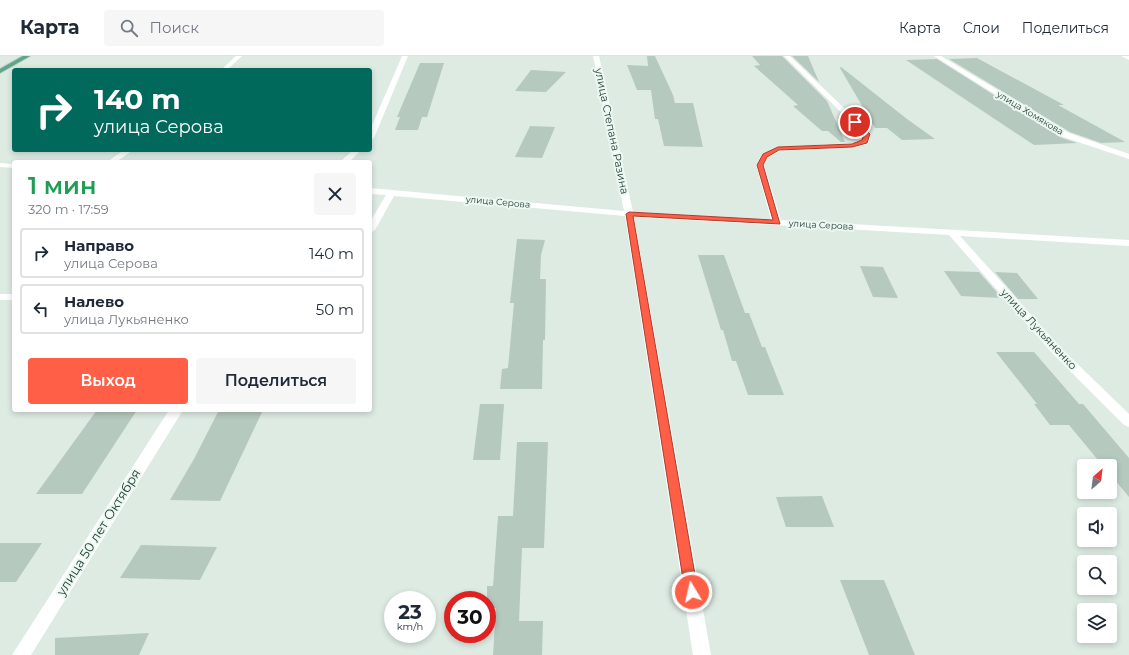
<!DOCTYPE html>
<html lang="ru">
<head>
<meta charset="utf-8">
<style>
  :root { --surface:#fff; --page:#f6f6f7; --text:#1f2937; --muted:#747a83; --line:#e0e1e3; --accent:#ff5f46 }
  body { margin:0; font-family:Montserrat,sans-serif; background:var(--page); color:var(--text); height:100vh; display:flex; flex-direction:column; font-size:15px; white-space:nowrap }
  * { box-sizing:border-box; margin:0 }
  p { font-size:13px; color:var(--muted) }
  .icon { flex:none; width:22px; height:22px; fill:none; stroke:currentColor; stroke-width:2; stroke-linecap:round; stroke-linejoin:round }
  .map { position:relative; flex:1; overflow:hidden }
  .side { position:absolute; left:12px; top:104px; width:360px; height:252px; display:flex; flex-direction:column; background:var(--surface); border-radius:4px; box-shadow:0 2px 6px #0003 }
  .side>* { flex:none }
  .hud { position:absolute; left:12px; top:12px; width:360px; height:84px; border-radius:4px; box-shadow:0 2px 6px #0003; background:#00695c; color:#fff; overflow:hidden }
  .needle { width:26px; rotate:28deg }
  .tools { position:absolute; left:1077px; top:403px; display:grid; gap:8px }
  .tools a { display:grid; place-items:center; width:40px; height:40px; border-radius:4px; background:var(--surface); box-shadow:0 2px 6px #0003; font-size:20px }
  .speed { position:absolute; left:384px; top:535px; display:flex; gap:8px; font-size:20px; font-weight:700; text-align:center }
  .speed>* { display:grid; place-content:center; width:52px; height:52px; border-radius:50%; background:var(--surface); box-shadow:0 2px 6px #0003; line-height:1 }
  .speed small { font-size:10px; font-weight:400 }
  .speed .limit { border:6px solid #d22; background:#fff; color:#111 }
  .pin { position:absolute; display:grid; place-items:center; width:34px; height:34px; color:#fff; margin:-17px; border:2px solid #fff; border-radius:50%; box-shadow:0 1px 4px #0007 }
  .me { position:absolute; width:44px; margin:-22px; rotate:351deg; stroke-linejoin:round; filter:drop-shadow(0 0 3px #0008) }
  .turn { display:flex; align-items:center; gap:14px; height:84px; padding:0 16px; font-size:18px }
  .turn .icon { width:52px; height:52px; stroke-width:2.5 }
  .turn b { display:block; font-size:28px; line-height:34px }
  .round { display:grid; place-items:center; flex:none; width:42px; height:42px; border-radius:4px; background:var(--page) }
  .overview { display:flex; align-items:center; justify-content:space-between; height:68px; padding:0 16px }
  h1 { font-size:24px; font-weight:600; line-height:30px; color:#1e9e55 }
  .action { display:flex; gap:8px; margin-top:auto; padding:8px 16px }
  .action a { flex:1; height:46px; border-radius:4px; background:var(--accent); color:#fff; font-size:16px; font-weight:600; line-height:46px; text-align:center }
  .action a+a { background:var(--page); color:var(--text) }
  ul { padding:0; list-style:none }
  li { display:flex; align-items:center; gap:12px; height:50px; margin:0 8px 6px; padding:0 8px; border:2px solid var(--line); border-radius:4px }
  li div { flex:1 }
  li b { display:block; font-size:15px }
  li em { font-style:normal }
  header { display:flex; align-items:center; gap:24px; box-sizing:border-box; height:56px; padding:0 20px; background:var(--surface); border-bottom:1px solid var(--line) }
  header strong { font-size:19px }
  nav { display:flex; gap:22px; margin-inline-start:auto; font-size:14px }
  .search { width:280px; height:36px; background:var(--page); display:flex; align-items:center; gap:10px; box-sizing:border-box; padding:0 14px; border-radius:4px; color:var(--muted); font-size:15px }
  .map>svg:first-child { display:block }
  .building { fill:#b5c9be }
  .lines { fill:none; stroke-linecap:round; stroke-linejoin:round }
  .primary-casing { stroke:#c0c8c5; stroke-width:2 }
  .minor { fill:#fff; fill-rule:evenodd }
  .primary { fill:#5ca68a; fill-rule:evenodd }
  .route { fill:#ff5f46; stroke:#a63e2e }
  .labels { text-anchor:middle; stroke-width:4; stroke-linejoin:round; paint-order:stroke }
  .far-street-label { font-size:9px; fill:#1d3c30; stroke:#edf7f1 }
  .street-label { font-size:11px; fill:#1d3c30; stroke:#edf7f1 }
  .near-street-label { font-size:13px; fill:#1d3c30; stroke:#edf7f1 }
</style>
</head>
<body>
<header>
<strong>Карта</strong>
<div class="search"><svg class="icon" aria-label="search" viewBox="0 0 24 24"><circle cx="10" cy="10" r="6"/><path d="M15 15l6 6"/></svg>Поиск</div>
<nav><a>Карта</a><a>Слои</a><a>Поделиться</a></nav>
</header>
<div class="map">
<svg width="1129" height="599" viewBox="0 0 1129 599">
  <rect width="100%" height="100%" fill="#ddebe3"/>
  <path class="building" d="M647,0H655L673,39L675,47H693L703,91L664,90L658,63H655L651,34H637L627,9L648,10Z
    M752,0H782L827,45L845,86H841L828,75H822L793,50L798,49L754,10L760,9Z
    M792,0H808L819,26Z
    M977,2L1064,49H1058L1125,86L1101,87L1070,76L949,3Z
    M937,3L1062,82L1077,87L1034,89L906,4Z
    M420,7H444L427,61H422L418,74H395L400,61H397Z
    M841,11L907,63L935,83L902,84L887,72H875L840,12Z
    M531,14L566,16L546,36L515,35Z
    M530,70L555,71L542,102L515,101Z
    M517,183L545,184L541,199L540,223H546L545,284H543L542,333H500L502,313L508,312L514,247H510Z
    M698,199H724L745,257H749L762,291H765L784,339H748L736,305H732L723,274H721Z
    M860,210L883,211L898,242L873,241Z
    M944,215L979,216L1002,242L961,240Z
    M995,216L1017,217L1038,243H1018Z
    M996,296H1034L1079,348H1083L1129,402V441L1110,418V410H1103L1069,369H1050L1034,348H1037Z
    M480,348H504L500,404H473Z
    M97,354H137L82,438H36Z
    M219,354H263L220,445L170,444L194,403Z
    M517,386H548L544,492H522L519,565H543L542,599H493L496,552H487V530H493L498,460H513Z
    M822,440L834,471H786L776,441Z
    M0,487H42L16,526H0Z
    M141,489L217,491L200,524L120,522Z
    M840,524H884L915,599H869Z
    M149,577L139,599H55V582Z"/>
  <g class="lines">
    <g class="primary-casing">
      <path id="primary" d="M23,0H30L0,17V13Z"/>
    </g>
    <path class="minor" d="M236,0H242L227,14H221Z
      M402,0H408L374,82L370,84V74Z
      M593,0H599L633,156L771,164L756,109L762,98L778,91L853,87L862,85L863,78L784,0H790L871,78L868,88L853,91L780,95L768,101L764,109L781,164L1129,184V190L960,180L1061,292L1129,358V371L1124,369L1053,298L949,179L634,161L711,599H693L625,160L394,140L375,174L370,177V166L386,139L370,138V132L624,155Z
      M934,0H941L1069,77L1129,98V103L1063,81Z
      M1121,0H1129V4Z
      M124,94H133L116,106H107Z
      M353,94H361L349,106H340Z
      M0,107L14,108V112L0,111Z
      M0,238H14V244H0Z
      M169,354H183L31,599H12Z"/>
    <use href="#primary" class="primary"/>
  </g>
  <path class="route" d="M854,65H857L870,78L867,87L852,91L779,94L767,101L763,109L780,168L633,160L698,536L696,540L692,542L687,540L685,536L626,158L629,156L773,164L757,109L763,98L778,91L852,88L862,84L864,78L854,68Z"/>
  <g class="labels">
    <g class="far-street-label">
      <text transform="translate(1030 57) rotate(31)" y="3">улица Хомякова</text>
      <text transform="translate(498 146) rotate(5)" y="3">улица Серова</text>
      <text transform="translate(821 169) rotate(3)" y="3">улица Серова</text>
    </g>
    <g class="street-label">
      <text transform="translate(612 75) rotate(78)" y="4">улица Степана Разина</text>
      <text transform="translate(1039 273) rotate(47)" y="4">улица Лукьяненко</text>
    </g>
    <g class="near-street-label">
      <text transform="translate(98 476) rotate(-58)" y="5">улица 50 лет Октября</text>
    </g>
  </g>
</svg>
<div class="tools">
<a><svg class="needle" viewBox="-14 -14 28 28"><path d="M0-13l5 13h-10z" fill="#e53935"/><path d="M0 13l5-13h-10z" fill="#747a83"/></svg></a>
<a><svg class="icon" aria-label="sound" viewBox="0 0 24 24"><path d="M4 9h4l5-4v14l-5-4H4zM17 9q2 3 0 6"/></svg></a>
<a><svg class="icon" aria-label="search" viewBox="0 0 24 24"><circle cx="10" cy="10" r="6"/><path d="M15 15l6 6"/></svg></a>
<a><svg class="icon" aria-label="layers" viewBox="0 0 24 24"><path d="M12 4l9 5-9 5-9-5zM3 14l9 5 9-5"/></svg></a>
</div>
<div class="speed"><div>23<small>km/h</small></div><div class="limit">30</div></div>
<div class="pin" style="left:855px;top:66px;background:#d93025"><svg class="icon" aria-label="arrive" viewBox="0 0 24 24"><path d="M6 21V4h12l-3 4 3 4H6"/></svg></div>
<svg class="me" style="left:692px;top:536px" viewBox="-20 -20 40 40"><circle r="17" fill="#ff5f46" stroke="#fff" stroke-width="3"/><path d="M0-11L8 9 0 5-8 9z" fill="#fff"/></svg>
<div class="hud">
<div class="turn"><svg class="icon" aria-label="right" viewBox="0 0 24 24"><path d="M7 20v-9h11M14 6l5 5-5 5"/></svg><div><b>140 m</b>улица Серова</div></div>
</div>
<section class="side">
<div class="overview"><div><h1>1 мин</h1><p>320 m · 17:59</p></div><a class="round"><svg class="icon" aria-label="close" viewBox="0 0 24 24"><path d="M6 6l12 12M18 6L6 18"/></svg></a></div>
<ul>
<li><svg class="icon" aria-label="right" viewBox="0 0 24 24"><path d="M7 20v-9h11M14 6l5 5-5 5"/></svg><div><b>Направо</b><p>улица Серова</p></div><em>140 m</em></li>
<li><svg class="icon" aria-label="left" viewBox="0 0 24 24"><path d="M17 20v-9H6M10 6l-5 5 5 5"/></svg><div><b>Налево</b><p>улица Лукьяненко</p></div><em>50 m</em></li>
</ul>
<div class="action"><a>Выход</a><a>Поделиться</a></div>
</section>
</div>
</body>
</html>
